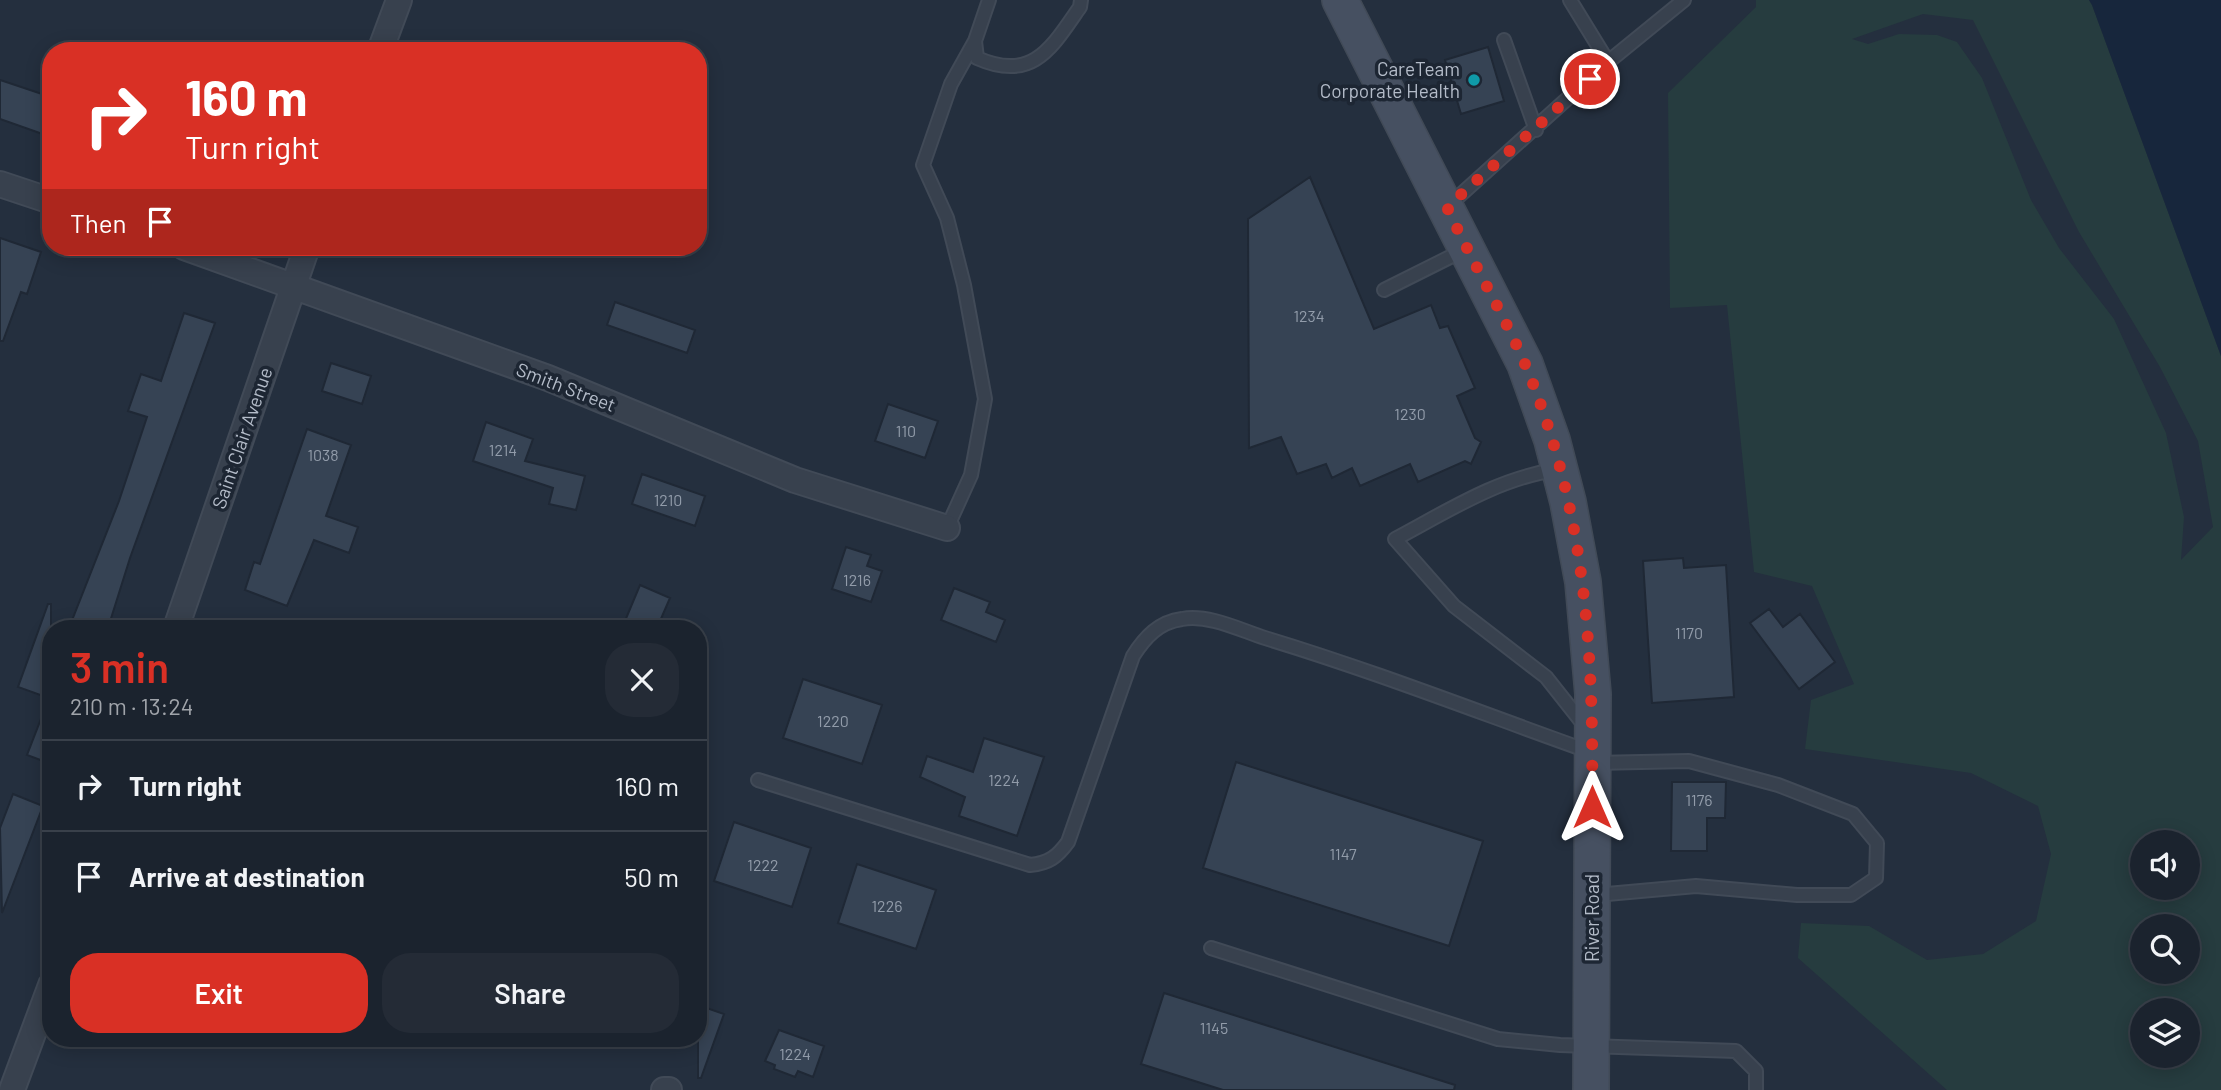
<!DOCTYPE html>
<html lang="en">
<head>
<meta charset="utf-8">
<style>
  :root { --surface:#1b232e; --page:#242b36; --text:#f1f3f6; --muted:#a0a4aa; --line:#39404a; --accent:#d93025 }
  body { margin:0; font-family:Barlow,sans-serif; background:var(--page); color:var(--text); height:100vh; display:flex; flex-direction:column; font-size:26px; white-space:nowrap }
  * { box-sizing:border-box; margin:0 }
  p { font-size:23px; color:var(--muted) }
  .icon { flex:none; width:38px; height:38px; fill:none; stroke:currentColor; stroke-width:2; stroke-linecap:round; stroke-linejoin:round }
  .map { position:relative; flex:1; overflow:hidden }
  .details { position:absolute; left:42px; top:620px; width:665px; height:427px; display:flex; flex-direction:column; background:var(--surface); border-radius:28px; box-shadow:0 4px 18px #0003,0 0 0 2px var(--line) }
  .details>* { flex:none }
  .banner { position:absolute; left:42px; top:42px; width:665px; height:214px; border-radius:28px; box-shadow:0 4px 18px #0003,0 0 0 2px var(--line); background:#d93025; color:#fff; overflow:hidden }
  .buttons { position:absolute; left:2130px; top:830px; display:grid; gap:14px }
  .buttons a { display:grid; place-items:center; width:70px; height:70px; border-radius:50%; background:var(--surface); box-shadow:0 4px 18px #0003,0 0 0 2px var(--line); font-size:35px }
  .pin { position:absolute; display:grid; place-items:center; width:60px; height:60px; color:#fff; margin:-30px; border:4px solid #fff; border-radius:50%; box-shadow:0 2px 7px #0007 }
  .me { position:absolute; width:77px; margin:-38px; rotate:0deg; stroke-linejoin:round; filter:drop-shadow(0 0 5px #0008) }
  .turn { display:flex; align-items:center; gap:24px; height:147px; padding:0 28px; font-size:32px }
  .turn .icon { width:91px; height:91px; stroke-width:2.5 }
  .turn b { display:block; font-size:49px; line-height:60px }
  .then { display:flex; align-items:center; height:66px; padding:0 28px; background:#0003; gap:14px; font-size:26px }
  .round { display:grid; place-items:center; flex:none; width:74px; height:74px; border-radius:28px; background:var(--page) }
  .headline { display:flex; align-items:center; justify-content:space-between; height:119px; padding:0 28px }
  h1 { font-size:42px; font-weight:600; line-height:52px; color:var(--accent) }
  .primary-button { display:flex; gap:14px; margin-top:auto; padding:14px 28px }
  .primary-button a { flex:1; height:80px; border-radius:28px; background:var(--accent); color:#fff; font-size:28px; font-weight:600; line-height:80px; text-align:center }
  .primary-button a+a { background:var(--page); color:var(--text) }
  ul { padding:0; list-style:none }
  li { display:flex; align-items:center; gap:21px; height:91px; padding:0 28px; border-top:2px solid var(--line) }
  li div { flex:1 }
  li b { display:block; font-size:26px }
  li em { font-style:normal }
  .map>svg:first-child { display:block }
  .green { fill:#263c3f; fill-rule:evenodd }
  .water { fill:#17263c }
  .building { fill:#364354; stroke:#1f2835; stroke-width:2 }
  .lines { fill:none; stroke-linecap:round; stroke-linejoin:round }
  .lane-casing { stroke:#414a57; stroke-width:16 }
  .street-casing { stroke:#414a57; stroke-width:28 }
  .secondary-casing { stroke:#414a57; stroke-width:38 }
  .lane { stroke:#38414e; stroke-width:12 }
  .street { stroke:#38414e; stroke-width:24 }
  .secondary { stroke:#465061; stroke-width:35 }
  .route { stroke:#d93025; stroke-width:12; stroke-dasharray:0 21.6 }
  .culture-dot { fill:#0f9aa8; stroke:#1d2633; stroke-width:2.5 }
  .labels { text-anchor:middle; stroke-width:7; stroke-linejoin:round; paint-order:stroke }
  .number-label { font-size:16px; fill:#929caa }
  .poi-label { font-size:19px; fill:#b4bcc9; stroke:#1d2633; text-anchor:end }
  .street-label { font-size:19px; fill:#b4bcc9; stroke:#1d2633 }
</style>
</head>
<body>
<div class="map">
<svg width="2221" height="1090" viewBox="0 0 2221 1090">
  <rect width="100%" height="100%" fill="#242f3e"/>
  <path class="green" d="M1756,0H2089L2092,5L2221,356V1090H1947L1798,958L1801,923L1869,926L1927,960L1983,954L2036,921L2051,854L2038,806L1971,773L1805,749L1811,700L1854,684L1812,586L1754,572L1727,305L1670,308L1668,93L1756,7ZM1923,14L1973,20L2079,232L2160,367L2198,441L2213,527L2181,560L2184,517L2166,433L2114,319L2059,248L2031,200L1982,78L1957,42L1937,35L1899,34L1868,44L1852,39ZM2142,842H2188V887H2142ZM2142,926H2188V971H2142ZM2142,1010H2188V1055H2142Z"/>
  <path class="water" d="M2089,0H2221V356L2092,5Z"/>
  <path class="building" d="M1488,47L1504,101L1461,114L1445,60Z
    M0,80L51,97V137L0,119Z
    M1310,177L1374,329L1431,305L1440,328L1448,326L1475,388L1457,396L1475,438L1481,442L1471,464L1465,461L1418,482L1410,464L1360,486L1352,468L1332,478L1326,464L1297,474L1281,437L1249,448L1248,219Z
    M0,238L41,252L27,294L21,292L3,341H0Z
    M615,302L695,330L687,353L607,325Z
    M184,313L215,323L130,558L108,628H69L119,501L147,417L128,411L141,374L161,381Z
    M331,363L371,376L362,404L322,391Z
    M888,404L938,421L925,458L875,441Z
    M486,422L533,439L525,461L585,476L576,510L549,504L553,488L473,461Z
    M307,429L351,445L326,516L358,527L349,553L314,540L287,606L245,590L254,562L260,564Z
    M642,474L705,496L695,526L632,504Z
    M846,547L871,555L867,566L882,571L871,602L832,589Z
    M1683,558L1684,568L1726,565L1734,697L1652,703L1643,561Z
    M640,585L670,598L657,628H622Z
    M954,588L990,602L986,612L1005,620L996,642L941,620Z
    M48,604H51V764L27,755L49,698L18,687Z
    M1769,609L1783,627L1800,614L1835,662L1799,689L1750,623Z
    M803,679L882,705L862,764L783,738Z
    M984,738L1044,757L1017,836L959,816L965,797L920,777L927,756L973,772Z
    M1236,762L1483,841L1449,946L1203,868Z
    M1672,782H1726L1725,818H1707V851H1671Z
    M13,794L43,806L2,913L0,828Z
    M734,822L811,848L792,907L714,881Z
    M857,864L936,890L916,949L838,923Z
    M1164,993L1455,1085L1454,1090H1223L1141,1064Z
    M698,1005L724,1014L701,1078H698Z
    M779,1030L824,1046L813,1077L798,1071L795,1077L774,1069L775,1065L765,1061Z"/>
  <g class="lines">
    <g class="lane-casing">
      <path id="lane" d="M989,0L975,41L977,58C1033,83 1052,47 1080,7L1081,0
        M1570,0L1608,62
        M1504,40L1536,130
        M1447,207L1608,62L1684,0
        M1384,290L1466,249
        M1557,470C1500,477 1446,512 1395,539L1454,606L1546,677L1584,725
        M947,528L971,475L985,399L964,285L947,218L923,165L951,84L975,41
        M1594,763L1689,761L1778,785L1853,814L1877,843L1876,878L1851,895H1797L1696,886L1596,895
        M758,780L1030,865C1049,863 1057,857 1068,842L1133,656C1145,637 1159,622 1182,619C1209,614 1240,630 1265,638C1374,671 1481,713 1588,751
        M1211,948L1498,1039L1560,1045L1736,1051L1756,1071V1090"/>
    </g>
    <g class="street-casing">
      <path id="street" d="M380,51L399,0
        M0,184L51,201
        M184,247L548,378L795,480L947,528
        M176,628L307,247
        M12,1090L51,985
        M664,1090H669"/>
    </g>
    <g class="secondary-casing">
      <path id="secondary" d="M1340,0L1525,364L1552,440L1568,502L1583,582L1593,694L1591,1090"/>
    </g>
    <use href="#lane" class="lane"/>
    <use href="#street" class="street"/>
    <use href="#secondary" class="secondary"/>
  </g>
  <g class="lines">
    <path class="route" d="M1590,79L1447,207C1471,260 1502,311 1525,364C1586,509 1594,653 1592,807"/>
  </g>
  <circle class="culture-dot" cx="1474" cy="80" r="7"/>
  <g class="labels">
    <g class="number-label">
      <text x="1309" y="322">1234</text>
      <text x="1410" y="420">1230</text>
      <text x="906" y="437">110</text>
      <text x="503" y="456">1214</text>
      <text x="323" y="461">1038</text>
      <text x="668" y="506">1210</text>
      <text x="857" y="586">1216</text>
      <text x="1689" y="639">1170</text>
      <text x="833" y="727">1220</text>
      <text x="1004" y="786">1224</text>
      <text x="1699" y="806">1176</text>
      <text x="1343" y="860">1147</text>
      <text x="763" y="871">1222</text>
      <text x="887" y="912">1226</text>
      <text x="1214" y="1034">1145</text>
      <text x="795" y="1060">1224</text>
    </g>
    <g class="poi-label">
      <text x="1460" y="76">CareTeam<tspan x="1460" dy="22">Corporate Health</tspan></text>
    </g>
    <g class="street-label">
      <text transform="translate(566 387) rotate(21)" y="7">Smith Street</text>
      <text transform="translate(242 438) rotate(-71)" y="7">Saint Clair Avenue</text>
      <text transform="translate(1592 918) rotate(-90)" y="7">River Road</text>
    </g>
  </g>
</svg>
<div class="buttons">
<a><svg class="icon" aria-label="sound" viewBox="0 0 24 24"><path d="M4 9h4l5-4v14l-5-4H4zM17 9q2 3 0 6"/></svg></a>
<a><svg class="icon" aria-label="search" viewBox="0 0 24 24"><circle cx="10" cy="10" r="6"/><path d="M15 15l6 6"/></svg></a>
<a><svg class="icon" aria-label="layers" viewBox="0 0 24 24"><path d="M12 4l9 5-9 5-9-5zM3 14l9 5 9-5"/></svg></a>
</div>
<div class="pin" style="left:1590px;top:79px;background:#d93025"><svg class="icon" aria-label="arrive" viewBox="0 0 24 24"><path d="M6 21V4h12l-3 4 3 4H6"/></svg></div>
<svg class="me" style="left:1592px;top:807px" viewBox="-20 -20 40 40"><path d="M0-17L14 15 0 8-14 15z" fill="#d93025" stroke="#fff" stroke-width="4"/></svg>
<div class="banner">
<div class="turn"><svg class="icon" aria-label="right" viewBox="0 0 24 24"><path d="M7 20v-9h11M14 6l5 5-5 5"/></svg><div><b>160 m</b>Turn right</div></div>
<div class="then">Then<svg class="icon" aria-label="arrive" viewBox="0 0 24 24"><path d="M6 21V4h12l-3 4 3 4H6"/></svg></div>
</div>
<section class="details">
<div class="headline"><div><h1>3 min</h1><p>210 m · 13:24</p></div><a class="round"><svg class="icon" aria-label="close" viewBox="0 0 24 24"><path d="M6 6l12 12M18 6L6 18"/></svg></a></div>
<ul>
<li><svg class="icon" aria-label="right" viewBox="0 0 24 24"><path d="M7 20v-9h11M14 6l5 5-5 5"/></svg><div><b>Turn right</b></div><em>160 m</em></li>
<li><svg class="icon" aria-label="arrive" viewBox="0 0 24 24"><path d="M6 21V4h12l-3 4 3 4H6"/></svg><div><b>Arrive at destination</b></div><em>50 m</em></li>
</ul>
<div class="primary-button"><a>Exit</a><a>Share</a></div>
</section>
</div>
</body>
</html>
